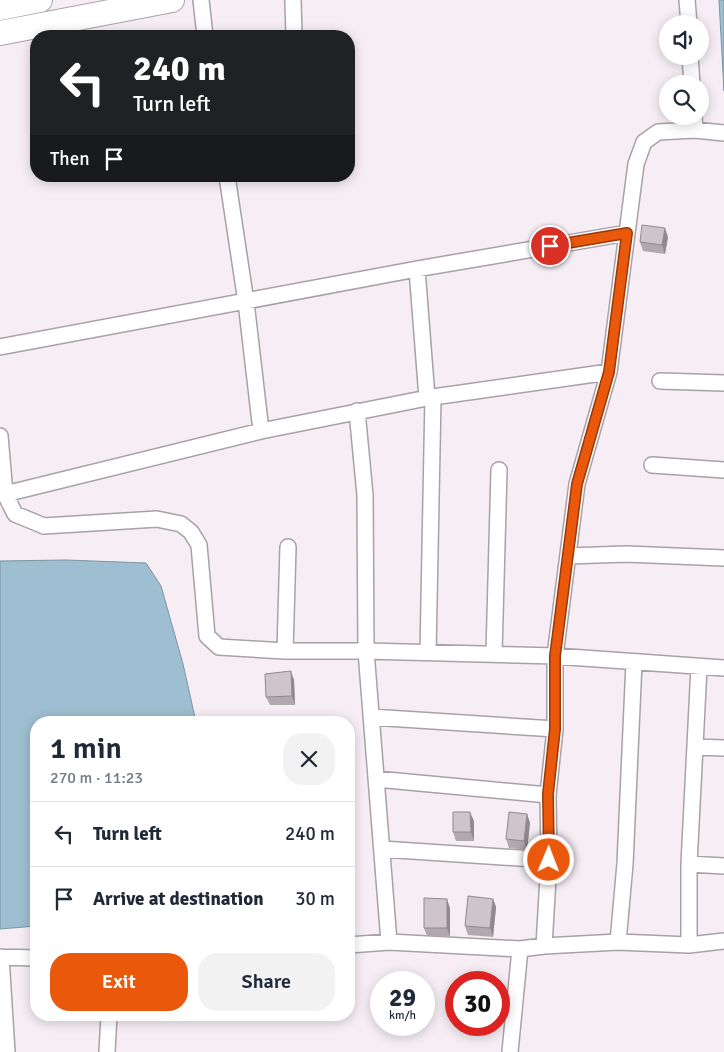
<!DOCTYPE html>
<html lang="en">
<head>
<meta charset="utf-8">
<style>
  :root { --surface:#fff; --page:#f2f2f3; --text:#1f2937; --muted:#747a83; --line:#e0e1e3; --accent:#ea580c }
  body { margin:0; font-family:Signika,sans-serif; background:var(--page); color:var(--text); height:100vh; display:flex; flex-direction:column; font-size:19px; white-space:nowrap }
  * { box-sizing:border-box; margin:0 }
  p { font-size:16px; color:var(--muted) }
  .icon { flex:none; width:28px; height:28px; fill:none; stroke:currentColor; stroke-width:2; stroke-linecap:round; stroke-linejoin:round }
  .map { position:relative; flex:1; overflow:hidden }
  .details { position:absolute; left:30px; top:716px; width:325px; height:305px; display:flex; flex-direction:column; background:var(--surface); border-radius:20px; box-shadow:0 2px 12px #0003 }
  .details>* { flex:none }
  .banner { position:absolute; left:30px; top:30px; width:325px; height:152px; border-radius:20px; box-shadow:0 2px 12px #0003; background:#202124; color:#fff; overflow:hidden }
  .tools { position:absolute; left:659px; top:15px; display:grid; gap:10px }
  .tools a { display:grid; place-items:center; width:50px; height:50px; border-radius:50%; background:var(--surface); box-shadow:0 2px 12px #0003; font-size:25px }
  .speed { position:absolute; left:370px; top:971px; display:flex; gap:10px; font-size:25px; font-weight:700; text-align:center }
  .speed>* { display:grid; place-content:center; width:65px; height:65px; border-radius:50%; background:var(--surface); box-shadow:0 2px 12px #0003; line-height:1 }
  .speed small { font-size:12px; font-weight:400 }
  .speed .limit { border:8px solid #d22; background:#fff; color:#111 }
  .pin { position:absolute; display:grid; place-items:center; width:42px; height:42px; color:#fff; margin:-21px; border:2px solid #fff; border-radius:50%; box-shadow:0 1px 5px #0007 }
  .me { position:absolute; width:55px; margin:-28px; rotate:1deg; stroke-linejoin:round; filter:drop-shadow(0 0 4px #0008) }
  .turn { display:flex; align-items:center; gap:18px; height:105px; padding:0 20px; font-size:22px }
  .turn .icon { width:65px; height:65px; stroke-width:2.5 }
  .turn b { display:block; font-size:35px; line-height:42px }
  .then { display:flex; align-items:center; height:48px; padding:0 20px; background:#0003; gap:10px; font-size:19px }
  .round { display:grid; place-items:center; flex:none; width:52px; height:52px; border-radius:20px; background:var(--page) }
  .summary { display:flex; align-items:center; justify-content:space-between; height:85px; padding:0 20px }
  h1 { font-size:30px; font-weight:600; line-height:38px }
  .action { display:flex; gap:10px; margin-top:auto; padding:10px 20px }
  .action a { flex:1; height:58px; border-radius:20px; background:var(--accent); color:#fff; font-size:20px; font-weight:600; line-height:58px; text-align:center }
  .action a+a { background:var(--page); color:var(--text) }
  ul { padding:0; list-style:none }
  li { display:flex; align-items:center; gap:15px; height:65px; padding:0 20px; border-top:1px solid var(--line) }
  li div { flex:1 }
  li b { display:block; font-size:19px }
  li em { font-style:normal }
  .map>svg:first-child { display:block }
  .water { fill:#9dbfd1; stroke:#7d94a1 }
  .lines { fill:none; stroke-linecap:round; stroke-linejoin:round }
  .minor-casing { stroke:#a9a1a8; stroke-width:18 }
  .trunk-casing { stroke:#a9a1a8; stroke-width:26 }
  .minor { stroke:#fff; stroke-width:15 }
  .trunk { stroke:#fff; stroke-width:24 }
  .wall { fill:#b2a9ae }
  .shaded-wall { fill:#91898d }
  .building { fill:#cfc4ca; stroke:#91898d }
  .route-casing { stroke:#983908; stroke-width:12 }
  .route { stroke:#ea580c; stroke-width:9 }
</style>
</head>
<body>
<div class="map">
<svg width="724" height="1052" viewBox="0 0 724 1052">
  <rect width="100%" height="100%" fill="#f6edf5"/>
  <path class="water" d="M719,0H724V91Z
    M66,560L146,563L161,586L183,664L196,722H36V926L0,929V561Z"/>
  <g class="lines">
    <g class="minor-casing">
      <path id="minor" d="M201,0L205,36
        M293,0L294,36
        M687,0L689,24
        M690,56L692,84
        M695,130L724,133
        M227,176L246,302L261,431
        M417,269L427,398L433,397L428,653
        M0,347L417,269L627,233
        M660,381L724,383
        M433,397L609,372
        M357,411L365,495L366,651L389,942L520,949L544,946L618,942L689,945V864L699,667
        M0,436L5,494L15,514L44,526L157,519L181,524L191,532L199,545L207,636L219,647L285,651H366L555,656L577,484L609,372L636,164L644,142L658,132L695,130L694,116
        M652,465L724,470
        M5,494L261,431L427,398
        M568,556L626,554L724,558
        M285,651L288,547
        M494,654L499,470
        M371,717L555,729
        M695,747L724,748
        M376,779L548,795
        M382,849L549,860
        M689,864L724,866
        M618,942L625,864L634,662
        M349,945L389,942
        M689,945L724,941
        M544,946L549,860L548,795L555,729V656L724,668
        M0,957L36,958
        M1,957L7,1052
        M107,1052L109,1015
        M510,1052L520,949"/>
    </g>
    <g class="trunk-casing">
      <path id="trunk" d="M0,8L40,0
        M0,33L172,0"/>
    </g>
    <use href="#minor" class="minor"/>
    <use href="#trunk" class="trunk"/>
  </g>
  <path class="wall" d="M668,237L665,254L643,251L640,242Z
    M294,680L295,705H270L266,697Z
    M527,814L530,823L527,850L509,848L506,839Z
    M474,821V841H456L453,832Z
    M493,899L496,907L493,937L468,935L465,926Z
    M450,908V937L427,936L424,928Z"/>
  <path class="shaded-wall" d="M665,228L668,237L665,254L662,245Z
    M291,671L294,680L295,705L292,696Z
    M470,812L474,821V841L471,832Z
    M527,814L530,823L527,850L524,841Z
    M447,899L450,908V937L447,928Z
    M493,899L496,907L493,937L490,928Z"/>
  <path class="building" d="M642,225L665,228L662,245L640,242Z
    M291,671L292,696L266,697L265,674Z
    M453,812H470L471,832H453Z
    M509,812L527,814L524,841L506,839Z
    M468,896L493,899L490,928L465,926Z
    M424,898L447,899V928H424Z"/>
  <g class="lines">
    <g class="route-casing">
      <path id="route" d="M549,860L548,794L555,729V656L577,484L609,372L627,233L550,246"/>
    </g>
    <use href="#route" class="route"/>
  </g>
</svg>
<div class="tools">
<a><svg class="icon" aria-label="sound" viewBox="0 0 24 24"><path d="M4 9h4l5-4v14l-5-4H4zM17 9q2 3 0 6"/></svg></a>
<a><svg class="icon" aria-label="search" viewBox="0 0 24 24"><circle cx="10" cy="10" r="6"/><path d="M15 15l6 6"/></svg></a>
</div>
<div class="speed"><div>29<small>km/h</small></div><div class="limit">30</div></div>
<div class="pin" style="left:550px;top:246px;background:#d93025"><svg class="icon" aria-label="arrive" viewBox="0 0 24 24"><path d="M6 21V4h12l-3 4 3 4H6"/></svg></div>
<svg class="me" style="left:549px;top:860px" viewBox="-20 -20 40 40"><circle r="17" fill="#ea580c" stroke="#fff" stroke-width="3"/><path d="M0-11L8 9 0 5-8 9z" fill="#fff"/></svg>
<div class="banner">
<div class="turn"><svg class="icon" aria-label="left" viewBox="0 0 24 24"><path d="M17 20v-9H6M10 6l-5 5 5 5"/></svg><div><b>240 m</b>Turn left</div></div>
<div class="then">Then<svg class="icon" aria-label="arrive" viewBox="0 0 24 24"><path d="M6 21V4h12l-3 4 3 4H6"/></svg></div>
</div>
<section class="details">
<div class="summary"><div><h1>1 min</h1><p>270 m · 11:23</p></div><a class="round"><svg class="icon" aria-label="close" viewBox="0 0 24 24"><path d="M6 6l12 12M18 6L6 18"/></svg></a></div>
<ul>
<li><svg class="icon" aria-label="left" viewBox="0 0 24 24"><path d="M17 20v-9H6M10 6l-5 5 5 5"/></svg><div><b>Turn left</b></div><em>240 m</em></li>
<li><svg class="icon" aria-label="arrive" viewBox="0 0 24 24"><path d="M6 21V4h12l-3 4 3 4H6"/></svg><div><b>Arrive at destination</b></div><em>30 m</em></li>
</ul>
<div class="action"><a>Exit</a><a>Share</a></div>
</section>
</div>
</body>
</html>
